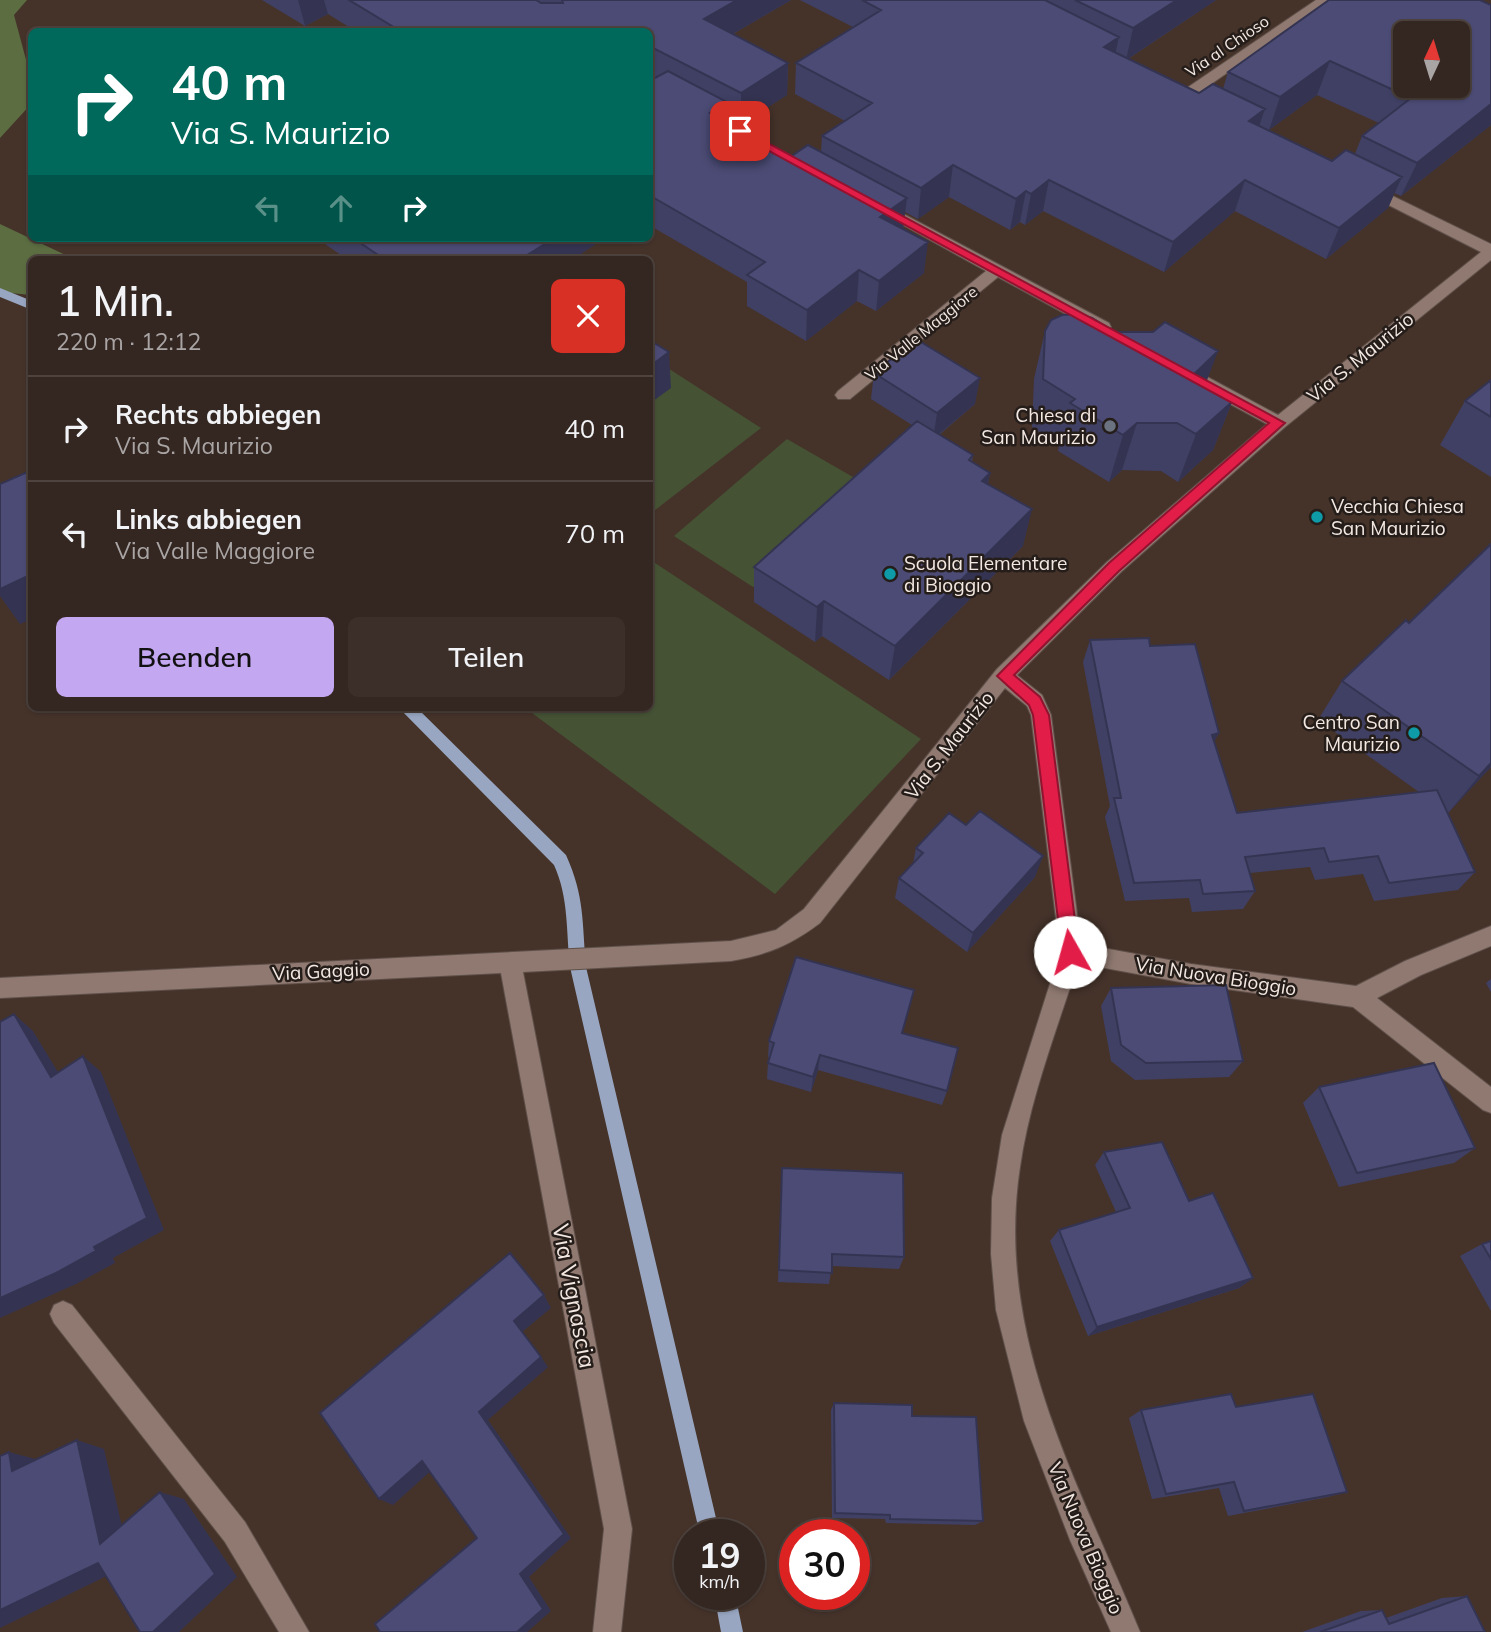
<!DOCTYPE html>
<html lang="de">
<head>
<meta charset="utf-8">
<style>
  :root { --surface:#342620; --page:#3c2e29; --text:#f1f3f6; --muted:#a9a5a5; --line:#4e433e; --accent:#c4a7f1 }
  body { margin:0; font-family:Mulish,sans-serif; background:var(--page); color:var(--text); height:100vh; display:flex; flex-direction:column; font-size:26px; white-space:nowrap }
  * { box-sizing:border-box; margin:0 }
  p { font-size:23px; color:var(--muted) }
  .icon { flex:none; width:38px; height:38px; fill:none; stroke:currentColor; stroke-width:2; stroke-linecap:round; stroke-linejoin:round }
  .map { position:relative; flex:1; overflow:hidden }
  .side { position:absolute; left:28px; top:256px; width:625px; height:455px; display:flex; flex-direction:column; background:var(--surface); border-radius:10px; box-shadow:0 2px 5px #0004,0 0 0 2px var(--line) }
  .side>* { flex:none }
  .guide { position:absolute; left:28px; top:28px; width:625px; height:214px; border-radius:10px; box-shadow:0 2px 5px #0004,0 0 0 2px var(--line); background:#00695c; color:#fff; overflow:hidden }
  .needle { width:46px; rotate:4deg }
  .tools { position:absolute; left:1393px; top:21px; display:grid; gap:14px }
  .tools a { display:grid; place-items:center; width:77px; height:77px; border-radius:10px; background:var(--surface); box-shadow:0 2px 5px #0004,0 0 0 2px var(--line); font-size:35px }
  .speed { position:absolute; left:674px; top:1519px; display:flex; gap:14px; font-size:35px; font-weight:700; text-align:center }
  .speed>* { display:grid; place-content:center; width:91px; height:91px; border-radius:50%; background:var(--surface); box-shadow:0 2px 5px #0004,0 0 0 2px var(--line); line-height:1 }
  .speed small { font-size:18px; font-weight:400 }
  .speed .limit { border:10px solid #d22; background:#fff; color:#111 }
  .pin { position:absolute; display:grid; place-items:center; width:60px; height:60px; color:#fff; margin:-30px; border-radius:14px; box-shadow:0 4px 10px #0006 }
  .me { position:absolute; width:77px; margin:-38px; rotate:353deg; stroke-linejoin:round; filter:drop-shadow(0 0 5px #0008) }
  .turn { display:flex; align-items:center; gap:24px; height:147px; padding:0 28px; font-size:32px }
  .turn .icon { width:91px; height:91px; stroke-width:2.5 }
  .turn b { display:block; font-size:49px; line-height:60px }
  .lanes { display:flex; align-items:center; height:66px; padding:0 28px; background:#0003; justify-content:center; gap:35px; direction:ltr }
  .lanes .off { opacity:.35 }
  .round { display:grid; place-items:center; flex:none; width:74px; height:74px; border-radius:10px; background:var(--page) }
  .overview { display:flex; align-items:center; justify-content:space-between; height:119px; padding:0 28px }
  h1 { font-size:42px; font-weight:600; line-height:52px }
  .button { display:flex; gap:14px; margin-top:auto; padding:14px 28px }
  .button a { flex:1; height:80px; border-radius:10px; background:var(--accent); color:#111; font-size:28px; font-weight:600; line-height:80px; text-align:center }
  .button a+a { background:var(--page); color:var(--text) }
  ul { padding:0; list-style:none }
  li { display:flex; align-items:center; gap:21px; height:105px; padding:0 28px; border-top:2px solid var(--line) }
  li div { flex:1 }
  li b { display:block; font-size:26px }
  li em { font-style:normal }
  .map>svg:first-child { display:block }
  .green { fill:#455234 }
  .forest { fill:#5b6d41 }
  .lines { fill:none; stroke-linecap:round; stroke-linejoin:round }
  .stream { fill:#98a6c1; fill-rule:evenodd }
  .minor-casing { stroke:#5f5049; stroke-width:2 }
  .minor { fill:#8f7970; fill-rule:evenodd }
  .wall { fill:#404065; fill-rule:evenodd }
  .shaded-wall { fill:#343452 }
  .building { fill:#4b4b75; stroke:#343452; stroke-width:2; fill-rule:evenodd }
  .route { fill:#e11d48; stroke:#92132f; stroke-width:2 }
  .worship-dot { fill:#6b7280; stroke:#251d19; stroke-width:2.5 }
  .culture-dot { fill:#0f9aa8; stroke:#251d19; stroke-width:2.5 }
  .labels { text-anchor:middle; stroke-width:5; stroke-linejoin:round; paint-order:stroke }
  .far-street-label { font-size:16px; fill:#f4e8e2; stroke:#251d19 }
  .street-label { font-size:19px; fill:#f4e8e2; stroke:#251d19 }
  .poi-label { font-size:19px; fill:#f4e8e2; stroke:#251d19; text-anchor:end }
  .near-street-label { font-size:23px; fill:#f4e8e2; stroke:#251d19 }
</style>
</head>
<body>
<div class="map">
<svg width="1491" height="1632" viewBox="0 0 1491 1632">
  <rect width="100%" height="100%" fill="#45332a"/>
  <path class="green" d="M649,356L761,428L650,514H649Z
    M787,439L865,484L753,587L674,536Z
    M649,559L921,739L775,894L524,707H649Z"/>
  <path class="forest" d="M0,0H27L14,15L28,67L32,103L0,138Z
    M0,224L74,259H32L31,295L0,292Z"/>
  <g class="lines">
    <path class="stream" d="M0,288L32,301V310L0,297Z
      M398,707H416L566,855C585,897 582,923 586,967L720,1535H700L570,967C566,931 569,898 554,865Z
      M714,1594H735L743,1632H721Z"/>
    <g class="minor-casing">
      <path id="minor" d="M1316,0H1332L1188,100H1178V94Z
        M1366,183L1491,244V260L1285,427L1121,572L1017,675L1042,695L1051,715L1081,944L1191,964L1356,986L1405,961L1491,926V946L1421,975L1377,998L1491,1087V1113L1483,1110L1353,1007L1191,984L1078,963C1057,1030 1030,1097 1020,1167C994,1337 1078,1481 1140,1632H1111L1070,1540L1024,1421L996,1310L991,1254L992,1198L1002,1135L1060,952L1031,715L1027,706L1005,688L820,923C789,946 769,954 731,961L523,972L632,1529L621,1632H593L604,1529L501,973L0,998V978L731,941L776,930L804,909L997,669L1107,562L1267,424L1175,374L1173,370L1175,366H1187L1278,415L1481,252L1361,191V185Z
        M879,201L1109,323L1111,327L1103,333L1097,331L998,277L850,399H838L835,395L838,391L986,271L874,209L871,206Z
        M63,1301L72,1305L245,1522L309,1632H279L225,1542L54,1323L50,1314L54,1305Z"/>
    </g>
    <use href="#minor" class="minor"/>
  </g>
  <path class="wall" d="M262,0H791L733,34L788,63L787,95L741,124L727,117V122L790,157L821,152L822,136L845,121L795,94L796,63L853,27L800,0H1216L1128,59L1199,93L1223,89L1228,72L1328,0H1480L1491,5V125L1401,196L1394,193L1388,208L1326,259L1235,211L1164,272L1043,211L1025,225L1020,222L1010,230L949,197L918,219L905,212L903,229L924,273L876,311L857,301L806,341L747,306V282L649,225V32H357L328,14L305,26ZM1317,95L1379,123L1362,136L1355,154L1332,161L1269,130Z
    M316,238H605L573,259H347Z
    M1045,331L1204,387L1232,402L1213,450L1178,482L1161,471L1122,470L1109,482L1058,451L1059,445L1032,427L1034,379Z
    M874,373L975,404L939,435L973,455L972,462L990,473L988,484L1023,546L889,680L822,636L815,642L754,602V567L912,425L871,399Z
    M1491,380V477L1440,445L1465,401Z
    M1491,544V767L1448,813L1475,872L1458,890L1374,901L1363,874L1315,880L1310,867L1250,873L1255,891L1243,909L1192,912L1189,898L1125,901L1105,817L1110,806L1083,662L1090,640L1150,646L1219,733L1214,741L1237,813L1419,792L1318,720L1342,681L1409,623Z
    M916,848L1035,877L967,952L895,898L899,878L913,864Z
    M1491,979V992L1486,983Z
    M1111,988L1243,1061L1229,1077L1135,1080L1111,1061L1101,1006Z
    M903,1033L947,1091L942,1105L818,1070L811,1092L767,1079L768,1063L770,1057H768L769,1041Z
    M1319,1087L1475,1148L1454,1163L1339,1187L1303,1103Z
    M1104,1152L1189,1201L1253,1278L1239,1288L1088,1336L1050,1241L1059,1230L1116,1212L1095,1165Z
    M782,1168L904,1257L899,1269L832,1266L829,1284L778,1282Z
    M1491,1241V1311L1460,1256L1482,1244Z
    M834,1403L912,1416L983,1521L975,1525L886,1523L885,1519L832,1518L831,1410Z
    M1236,1407L1347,1492L1328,1497L1228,1516L1219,1488L1152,1499L1129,1418L1141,1410Z
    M1467,1596L1485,1632H1302L1361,1611L1382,1610L1386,1618L1442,1598Z"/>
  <path class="shaded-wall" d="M298,0H324L328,14L305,26Z
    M737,0H791L705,50L704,19Z
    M1177,0H1216L1126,60L1133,28Z
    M1119,37L1112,69L1104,47Z
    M1330,61L1317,95L1269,130L1280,97Z
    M652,62L654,93L649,97V64Z
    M788,63L787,95L741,124V93Z
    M727,102V133L710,113Z
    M1491,104V125L1401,196L1417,163Z
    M1265,109L1254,141L1249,121Z
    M953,165L949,197L918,219L921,188Z
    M1402,177L1388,208L1326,259L1339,228Z
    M1049,180L1043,211L1025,225L1031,194Z
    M1245,180L1235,211L1164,272L1173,242Z
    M1026,191L1020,222L1010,230L1016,199Z
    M907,198L903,229L880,217Z
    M554,238H605L573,259H521Z
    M928,242L924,273L876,311L879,281Z
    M859,270L857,301L806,341L807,310Z
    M1218,351L1200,399L1189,379Z
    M669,352L671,388L649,404V367Z
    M980,378L975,404L933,439L937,413Z
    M1232,402L1213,450L1178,482L1196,434Z
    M1137,423L1122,470L1109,482L1123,435Z
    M990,473L983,510L982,481Z
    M1032,509L1023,546L889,680L895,646Z
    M32,574V619L20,624L0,596V589Z
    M824,601L822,636L815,642L817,607Z
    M1219,733L1208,753L1212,735Z
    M1491,763V767L1448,813L1479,776Z
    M1043,856L1035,877L967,952L973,933Z
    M14,1014L33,1031L70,1092L51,1077Z
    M820,1055L818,1070L811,1092L813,1077Z
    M83,1056L101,1072L164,1230L113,1258L115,1263L76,1284L0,1318V1298L94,1247Z
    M1253,1278L1239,1288L1088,1336L1097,1327Z
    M544,1295L551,1308L522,1332L514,1321Z
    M541,1357L548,1367L488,1420L571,1538L529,1577L551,1611L527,1632H517L520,1574L479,1412Z
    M77,1440L104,1449L127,1548L100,1544Z
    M9,1452L39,1460L12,1471Z
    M422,1461L434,1468L393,1505L379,1499Z
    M160,1492L184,1499L237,1577L179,1632H153Z
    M98,1563L125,1567L0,1628V1610Z"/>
  <path class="building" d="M349,0H536L541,3H563L562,0H737L704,19L788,63L741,93L649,46V32H402Z
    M862,0H1045L1119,37L1104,47L1199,93L1213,84L1265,109L1249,121L1332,161L1346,150L1402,177L1339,228L1245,180L1173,242L1049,180L1031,194L1026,191L1016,199L953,165L921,188L822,136L872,103L796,63L881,10Z
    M1075,0H1177L1133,28Z
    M1329,0H1480L1491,5V104L1417,163L1362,136L1411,98L1330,61L1280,97L1228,72ZM1405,33H1458V86H1405Z
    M668,71L727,102L710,113L790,157L808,145L907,198L880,217L928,242L879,281L859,270L807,310L747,275L765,262L649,195V81Z
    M353,238H554L521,259H384Z
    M1078,314L1092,318L1115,332H1153L1165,322L1218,351L1189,379L1232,402L1196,434L1177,423H1137L1123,435L1070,403L1075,399L1043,379L1045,331L1051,320L1062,315Z
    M916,339L980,378L937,413L874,373Z
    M649,340L669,352L649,367Z
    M1491,380V417L1465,401Z
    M917,421L973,455L969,460L990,473L982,481L1032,509L895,646L824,601L817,607L754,567Z
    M32,470V574L0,589V484Z
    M1491,544V763L1479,776L1342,681L1406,620L1409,623Z
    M1149,638L1150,646L1195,644L1219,733L1212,735L1237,813L1437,790L1475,872L1389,883L1378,856L1329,862L1324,848L1245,857L1255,891L1203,894L1200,880L1134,883L1114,798H1121L1090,640Z
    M980,811L1043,856L973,933L899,878L923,853L916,848L949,813L966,825Z
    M796,957L914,990L902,1033L958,1048L947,1091L820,1055L813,1077L768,1063L774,1043L769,1041Z
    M1226,985L1243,1061L1146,1063L1121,1045L1111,988Z
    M14,1014L51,1077L83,1056L147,1218L94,1247L96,1251L56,1273L0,1298V1022Z
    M1434,1063L1475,1148L1357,1173L1319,1087Z
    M1162,1142L1189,1201L1213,1193L1253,1278L1097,1327L1059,1230L1130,1208L1104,1152Z
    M782,1168L903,1173L904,1257L832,1254V1273L779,1270Z
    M1491,1241V1259L1482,1244Z
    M510,1253L544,1295L514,1321L541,1357L479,1412L564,1534L520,1574L543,1609L517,1632H380L375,1624L477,1538L422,1461L379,1499L320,1413Z
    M1231,1394L1236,1407L1313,1394L1347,1492L1244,1511L1234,1482L1166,1494L1141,1410Z
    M834,1403L912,1405V1416L976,1417L983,1521L890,1519V1515L835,1513Z
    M77,1440L100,1544L160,1492L215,1574L153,1632H140L98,1563L0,1610V1456L9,1452L12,1471Z
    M1467,1596L1485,1632H1320L1382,1610L1389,1624Z"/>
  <path class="route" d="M740,128L1285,423L1119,571L1014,675L1040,697L1049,715L1079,952L1076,958L1070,960L1062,952L1033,715L1029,705L997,676L1109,563L1269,423L736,133L734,131Z"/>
  <circle class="worship-dot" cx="1110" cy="426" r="7"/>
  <g class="culture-dot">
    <circle cx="1317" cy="517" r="7"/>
    <circle cx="890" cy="574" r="7"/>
    <circle cx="1414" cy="733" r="7"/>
  </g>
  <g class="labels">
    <g class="far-street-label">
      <text transform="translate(1227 46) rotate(-34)" y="6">Via al Chioso</text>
      <text transform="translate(921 333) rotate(-39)" y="6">Via Valle Maggiore</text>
    </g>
    <g class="street-label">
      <text transform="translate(1360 357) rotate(-39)" y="7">Via S. Maurizio</text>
      <text transform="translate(949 745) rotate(-52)" y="7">Via S. Maurizio</text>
      <text transform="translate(321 971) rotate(-3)" y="7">Via Gaggio</text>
      <text transform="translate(1216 976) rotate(9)" y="7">Via Nuova Bioggio</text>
      <text transform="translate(1086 1538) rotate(67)" y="7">Via Nuova Bioggio</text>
    </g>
    <g class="poi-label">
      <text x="1096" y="422">Chiesa di<tspan x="1096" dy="22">San Maurizio</tspan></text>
      <text x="1331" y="513" text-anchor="start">Vecchia Chiesa<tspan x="1331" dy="22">San Maurizio</tspan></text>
      <text x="904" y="570" text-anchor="start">Scuola Elementare<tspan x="904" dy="22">di Bioggio</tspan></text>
      <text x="1400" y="729">Centro San<tspan x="1400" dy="22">Maurizio</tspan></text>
    </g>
    <g class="near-street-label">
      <text transform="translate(574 1296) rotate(79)" y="8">Via Vignascia</text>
    </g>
  </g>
</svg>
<div class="tools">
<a><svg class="needle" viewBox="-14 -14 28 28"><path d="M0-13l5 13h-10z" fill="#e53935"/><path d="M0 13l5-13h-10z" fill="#a9a5a5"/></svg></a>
</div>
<div class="speed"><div>19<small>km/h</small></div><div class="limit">30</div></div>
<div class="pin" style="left:740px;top:131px;background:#d93025"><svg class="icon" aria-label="arrive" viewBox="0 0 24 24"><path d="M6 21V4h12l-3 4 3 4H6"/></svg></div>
<svg class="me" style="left:1070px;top:952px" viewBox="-20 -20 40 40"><circle r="19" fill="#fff"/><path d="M0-13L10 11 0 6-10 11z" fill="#e11d48"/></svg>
<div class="guide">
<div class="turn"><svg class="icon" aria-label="right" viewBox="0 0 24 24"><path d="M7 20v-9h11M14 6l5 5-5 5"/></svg><div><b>40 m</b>Via S. Maurizio</div></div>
<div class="lanes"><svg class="icon off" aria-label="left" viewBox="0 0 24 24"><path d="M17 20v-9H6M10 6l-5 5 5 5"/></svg><svg class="icon off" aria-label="ahead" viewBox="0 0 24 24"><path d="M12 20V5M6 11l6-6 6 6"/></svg><svg class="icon" aria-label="right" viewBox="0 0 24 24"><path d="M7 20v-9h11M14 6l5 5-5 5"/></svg></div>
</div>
<section class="side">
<div class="overview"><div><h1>1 Min.</h1><p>220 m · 12:12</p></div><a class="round" style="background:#d93025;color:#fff"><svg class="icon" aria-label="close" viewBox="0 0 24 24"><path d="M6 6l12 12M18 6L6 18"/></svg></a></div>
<ul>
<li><svg class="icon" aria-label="right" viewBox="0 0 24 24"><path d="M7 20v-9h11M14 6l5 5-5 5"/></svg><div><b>Rechts abbiegen</b><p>Via S. Maurizio</p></div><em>40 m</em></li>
<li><svg class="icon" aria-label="left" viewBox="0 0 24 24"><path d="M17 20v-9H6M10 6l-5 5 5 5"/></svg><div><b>Links abbiegen</b><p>Via Valle Maggiore</p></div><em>70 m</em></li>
</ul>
<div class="button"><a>Beenden</a><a>Teilen</a></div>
</section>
</div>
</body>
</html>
